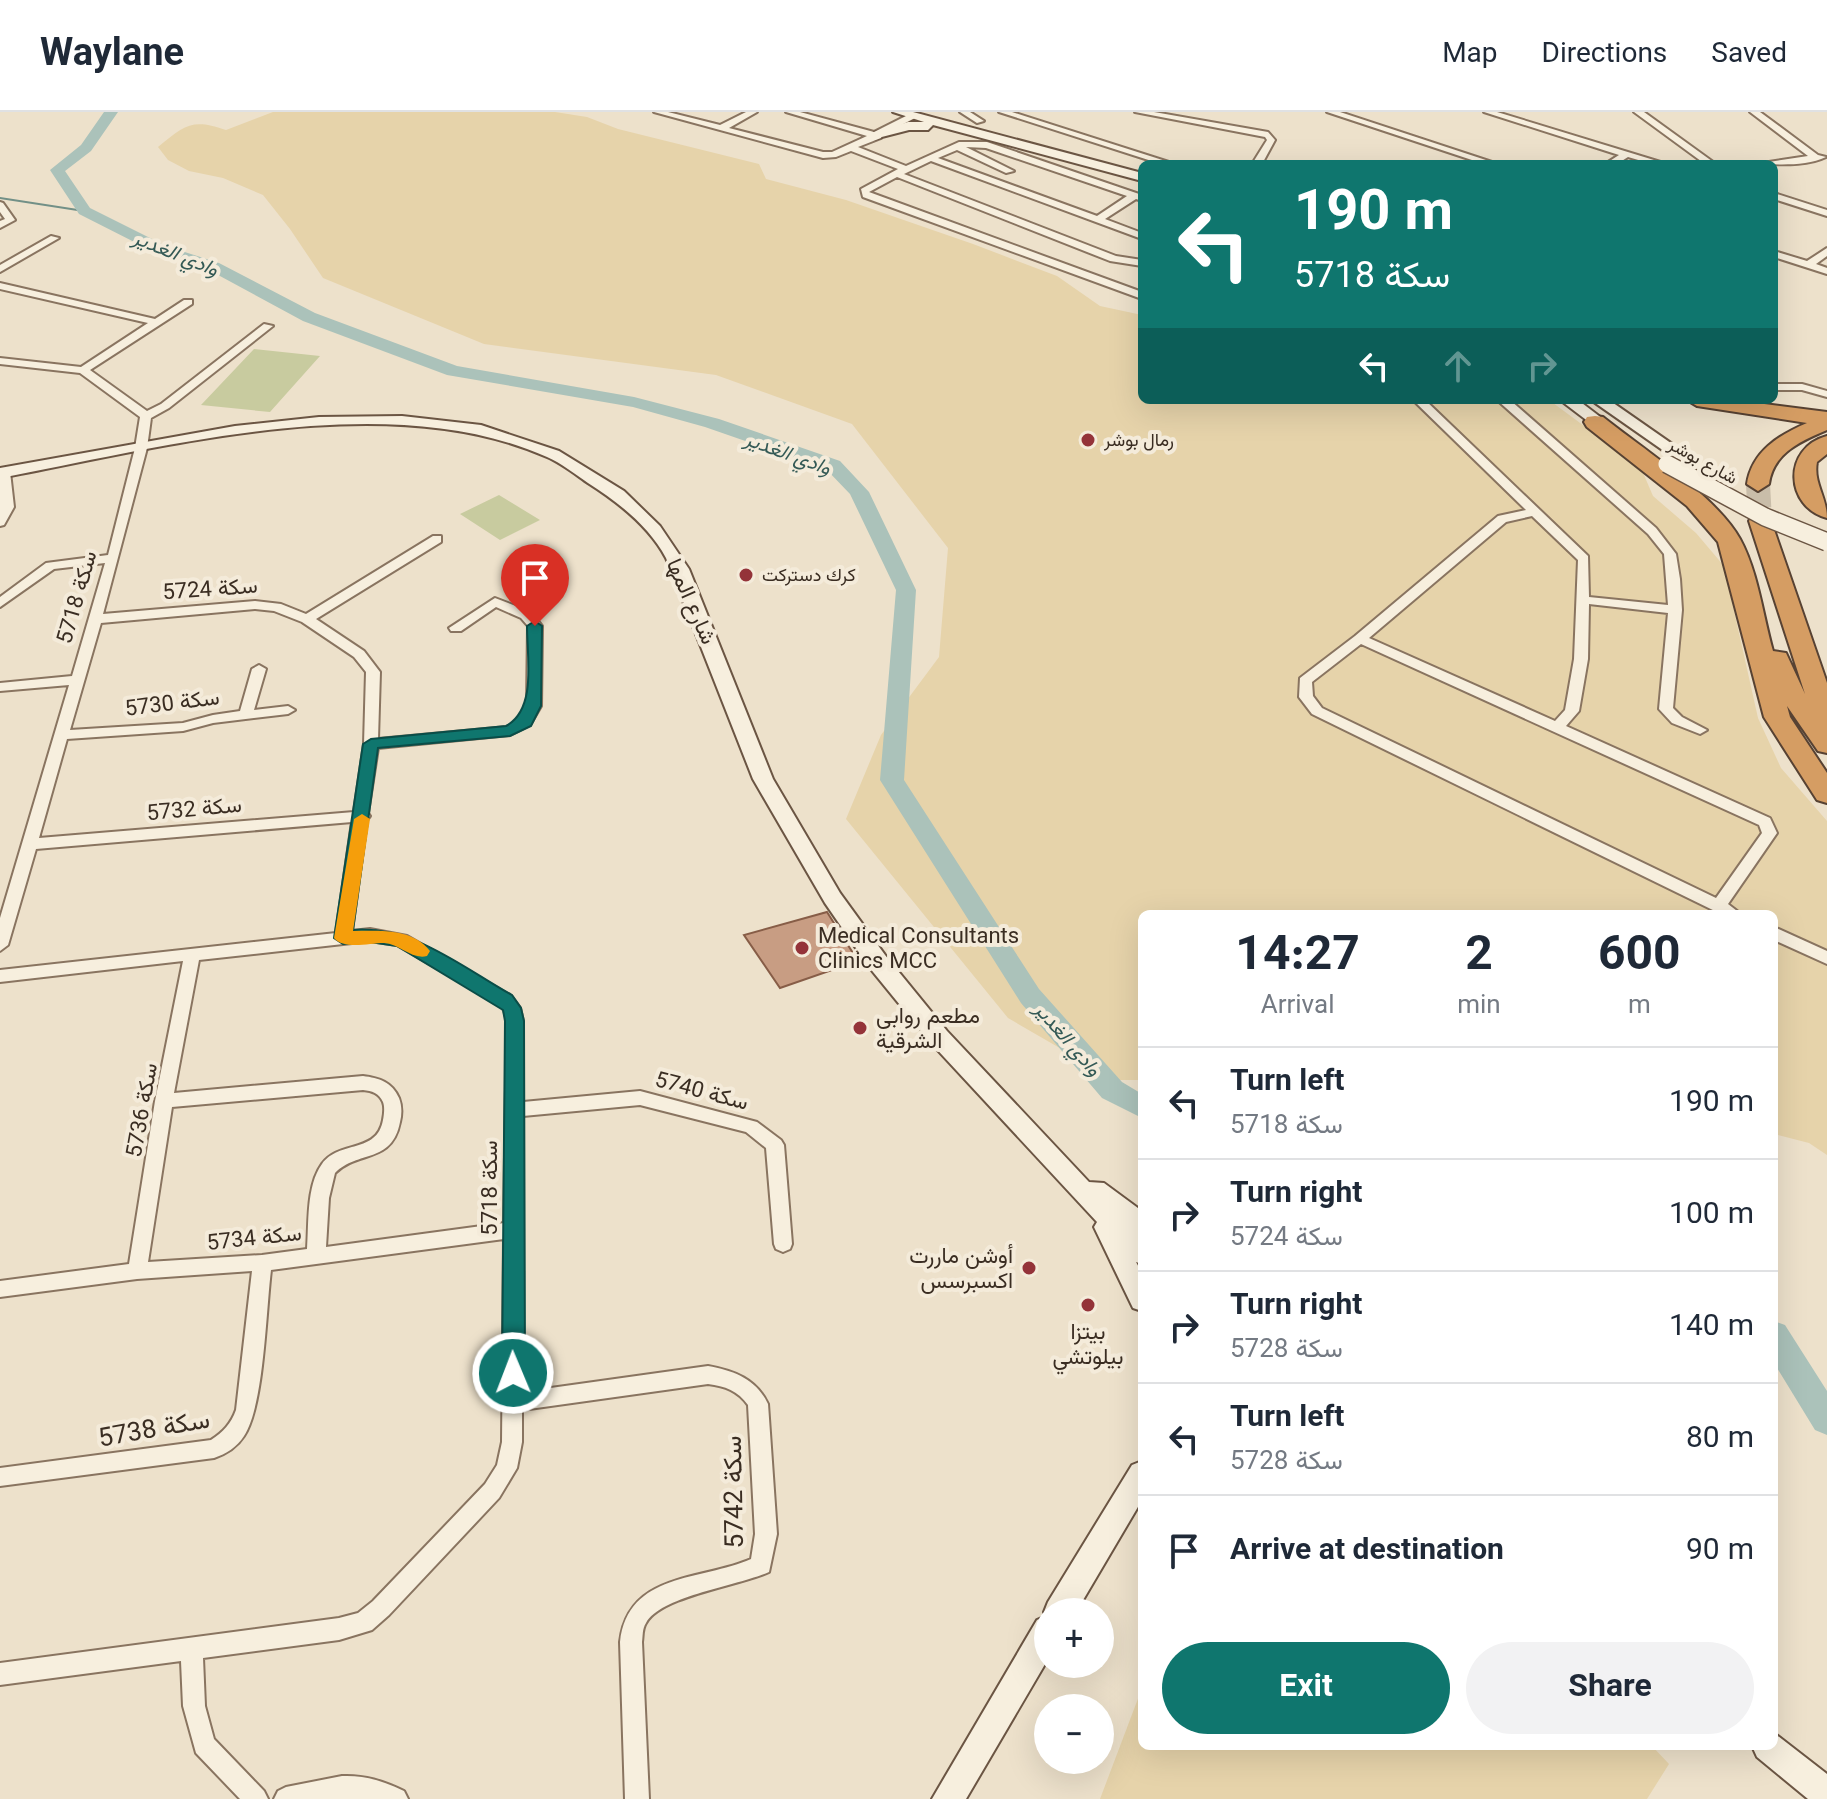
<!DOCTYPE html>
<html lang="en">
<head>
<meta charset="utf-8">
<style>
  :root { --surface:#fff; --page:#f2f2f3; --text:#1f2937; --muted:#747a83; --line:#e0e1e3; --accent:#0f766e }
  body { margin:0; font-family:Georgia,Vazirmatn,serif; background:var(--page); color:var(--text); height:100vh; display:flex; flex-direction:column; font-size:30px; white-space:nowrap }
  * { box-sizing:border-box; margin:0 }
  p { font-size:26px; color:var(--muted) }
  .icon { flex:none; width:44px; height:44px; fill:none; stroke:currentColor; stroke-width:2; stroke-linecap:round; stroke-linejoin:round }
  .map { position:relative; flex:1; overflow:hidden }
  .details { position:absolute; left:1138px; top:798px; width:640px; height:840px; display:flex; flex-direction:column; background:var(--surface); border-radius:12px; box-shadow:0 8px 32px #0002 }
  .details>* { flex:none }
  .hud { position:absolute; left:1138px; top:48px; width:640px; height:244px; border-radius:12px; box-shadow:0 8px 32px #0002; background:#0f766e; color:#fff; overflow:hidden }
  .controls { position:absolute; left:1034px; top:1486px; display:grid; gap:16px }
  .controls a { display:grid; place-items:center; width:80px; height:80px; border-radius:50%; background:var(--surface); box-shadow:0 8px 32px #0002; font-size:40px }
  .pin { position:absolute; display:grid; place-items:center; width:68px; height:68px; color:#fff; margin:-82px -34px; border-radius:50% 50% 50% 0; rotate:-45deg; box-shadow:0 0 8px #0007 }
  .pin .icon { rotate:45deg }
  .me { position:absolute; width:88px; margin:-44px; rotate:359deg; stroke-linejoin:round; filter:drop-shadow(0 0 6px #0008) }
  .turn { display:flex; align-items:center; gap:28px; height:168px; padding:0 24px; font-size:36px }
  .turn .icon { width:104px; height:104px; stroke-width:2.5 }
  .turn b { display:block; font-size:56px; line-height:68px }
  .lanes { display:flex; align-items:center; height:76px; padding:0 24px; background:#0003; justify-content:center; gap:40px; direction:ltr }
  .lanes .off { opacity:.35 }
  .eta { display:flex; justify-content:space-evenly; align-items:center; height:136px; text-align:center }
  .eta b { font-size:48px; font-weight:700; line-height:56px }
  .action { display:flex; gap:16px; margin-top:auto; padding:16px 24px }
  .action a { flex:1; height:92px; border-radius:48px; background:var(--accent); color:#fff; font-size:32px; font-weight:700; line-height:92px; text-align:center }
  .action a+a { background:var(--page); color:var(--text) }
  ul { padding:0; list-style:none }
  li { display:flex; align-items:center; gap:24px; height:112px; padding:0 24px; border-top:2px solid var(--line) }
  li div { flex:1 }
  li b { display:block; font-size:30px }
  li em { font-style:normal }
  header { display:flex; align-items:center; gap:48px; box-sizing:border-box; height:112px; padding:0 40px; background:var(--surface); border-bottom:2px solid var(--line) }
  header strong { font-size:38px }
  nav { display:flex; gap:44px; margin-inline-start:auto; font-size:28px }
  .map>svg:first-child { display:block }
  .green { fill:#c8cb9f }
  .sand { fill:#e6d3aa }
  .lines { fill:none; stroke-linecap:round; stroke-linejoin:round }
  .stream { stroke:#729087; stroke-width:2 }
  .river { fill:#abc2ba; fill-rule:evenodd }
  .building { fill:#c89d83; stroke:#875d47; stroke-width:2 }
  .highway-tunnel { stroke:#c9bda9; stroke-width:24; stroke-dasharray:24 12; stroke-linecap:butt }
  .street-casing { stroke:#897460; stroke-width:4 }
  .secondary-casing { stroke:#6b5543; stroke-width:4 }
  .highway-casing { stroke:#574233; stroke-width:4 }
  .street { fill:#f7efde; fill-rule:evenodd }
  .secondary { fill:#f7efde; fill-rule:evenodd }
  .highway { fill:#d59d63; fill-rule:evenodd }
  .secondary-bridge-casing { stroke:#6b5543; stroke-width:20; stroke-linecap:butt }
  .secondary-bridge { stroke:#f7efde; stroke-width:17 }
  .route { fill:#0f766e; stroke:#0a4d48; stroke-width:2 }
  .slow { fill:#f59e0b }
  .poi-dot { fill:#943339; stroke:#f4ebda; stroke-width:3 }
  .labels { text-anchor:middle; stroke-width:8; stroke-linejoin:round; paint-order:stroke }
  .far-poi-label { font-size:18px; fill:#3a2d22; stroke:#f4ebda; text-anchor:start }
  .far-street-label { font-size:18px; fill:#3a2d22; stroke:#f4ebda }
  .far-water-label { font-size:20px; font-style:italic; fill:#335955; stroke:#f4ebda }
  .street-label { font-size:22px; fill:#3a2d22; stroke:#f4ebda }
  .poi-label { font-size:22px; fill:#3a2d22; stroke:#f4ebda; text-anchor:start }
  .near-street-label { font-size:26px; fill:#3a2d22; stroke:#f4ebda }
</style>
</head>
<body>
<header>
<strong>Waylane</strong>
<nav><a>Map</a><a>Directions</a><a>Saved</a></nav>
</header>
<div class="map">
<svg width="1827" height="1687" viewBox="0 0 1827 1687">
  <rect width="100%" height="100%" fill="#ede1cb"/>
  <path class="green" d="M254,237L320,244L270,300L201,293Z
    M499,383L540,408L500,428L460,402Z"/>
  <path class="sand" d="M273,0H555L587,5L618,17L759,52L766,67L846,88L973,132L1057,164L1100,194L1142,203V288H1549L1641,356L1653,384L1696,421L1724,454L1758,606L1781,656L1827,709V1043L1809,1031L1774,1022V802H1142V968H1115L1008,906L846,707L881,623L939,545L948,436L852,312L716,263L484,232L323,166L290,117L263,83L223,66L189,59L168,48L158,35C185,13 192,6 226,18Z
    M1142,1576V1634H1652L1669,1652L1647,1687H1100Z"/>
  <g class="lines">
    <path class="stream" d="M0,86L84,99"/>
    <path class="river" d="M104,0H118L91,39L65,59L90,96L166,134L219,151L315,201L457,254L634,285L719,307L840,349L869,380L916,478L904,668L1039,877L1122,970L1142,982V1006L1102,986L1021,891L880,668L896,478L850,382L826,357L705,315L633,295L447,263L303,209L207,157L154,140L79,102L50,58L81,33Z
      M1774,1209L1785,1213L1827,1279V1323L1815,1318L1774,1251Z"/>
  </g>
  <path class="building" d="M827,800L858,849L780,876L744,823Z"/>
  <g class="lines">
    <path class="highway-tunnel" d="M1758,372L1760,409"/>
    <g class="street-casing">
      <path id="street" d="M654,0H668L720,13L746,0H757L729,16L823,40H832L867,24L786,0H800L874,20L912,1L915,2V6L882,23L881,26L858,35L906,54L959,30H987L1142,83V89L1136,87L1105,107L1142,121V127L931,49L904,62L1116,144L1142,148V154L1110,149L897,65L869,80L1142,180V187L863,85L861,77L898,57L851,39L836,45L823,46ZM966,35L986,36L1127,84L1097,104L938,46L957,38L1006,61L1014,59Z
        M960,0H970L984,9L977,11Z
        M999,0H1012L1175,52H1161Z
        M1135,0H1154L1268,20L1275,28L1262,52H1252L1267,28L1265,25Z
        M1327,0H1340L1498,52H1484Z
        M1484,0H1497L1667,52H1652L1628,45L1617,52H1605L1619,43Z
        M1634,0H1644L1716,52H1705Z
        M1750,0H1760L1818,43L1826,45C1806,55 1777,52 1756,52L1808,44Z
        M1774,81L1827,98V104L1774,87Z
        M0,90L3,91L15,108L0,116V109L5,107L0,100Z
        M51,124L59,126L0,160V153Z
        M1827,136V144L1816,152L1827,156V162L1774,145V139L1807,149Z
        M0,171L155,207L184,188H192V192L90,258L147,299L161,292L264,212L273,214L169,296L151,306L147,336L103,502L255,489L281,492L306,502L433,424H441V430L316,507L364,539L380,560L378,627L507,615L520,607L527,594L528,514L521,506L496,495L461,519H451L449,516L495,486L531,500L542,514L541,594L530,613L510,623L378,636L368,701L370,704L367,708L352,819L370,817L407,824L511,884L520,896L523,909V990L640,979L757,1010L781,1028L784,1033L792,1132L790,1137L783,1140L776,1137L774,1132L766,1036L746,1020L640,993L523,1004L522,1280L708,1254C735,1259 756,1267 768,1292L777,1422L769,1460C738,1474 661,1484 646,1511C642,1517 643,1524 642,1530L649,1687H625L620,1530C628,1460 701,1469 751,1447L755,1422L748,1293C738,1279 725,1274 708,1272L522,1298V1330L517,1356L499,1386L389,1503L372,1518L339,1528L203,1546L205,1594L214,1627L264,1679L268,1687H240L196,1641L183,1594L181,1549L0,1573V1551L339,1506L358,1501L373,1489L485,1372L497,1353L502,1330L504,1127L271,1158C266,1198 264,1294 244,1324C237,1335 226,1342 214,1346L0,1374V1356L211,1328C223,1320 231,1312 236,1298L252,1159L137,1167L0,1185V1169L129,1152L155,989L183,849L0,870V858L336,821L352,710L36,737L8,833L0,839V806L69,573L0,579V571L72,564L105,451L54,457L0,495V485L46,451L108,443L135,336L140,305L80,261L0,252V246L81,255L148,211L0,177ZM255,497L274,499L302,510L354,545L366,560L364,632L354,700L39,726L67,627L183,619L213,611L288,602L295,598L288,594L254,598L266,557L259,553L252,557L240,599L213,603L183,611L70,618L101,511ZM370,829L397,833L499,892L504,898L507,909L504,1111L326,1135L329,1086L335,1061C358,1038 392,1052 400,1010C402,1002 402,994 399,986C392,970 379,966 363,964L174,981L199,848ZM363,978C372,979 379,981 383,990C385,995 384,1003 383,1008C377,1042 339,1028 322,1052C306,1074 309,1112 307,1137L262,1143L148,1150L172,995Z
        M1774,272H1802L1827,279V285L1802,278H1774Z
        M1413,288H1425L1588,444L1589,485L1668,493L1664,442L1648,422L1497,288H1510L1656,416L1676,442L1680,467L1682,498L1673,596L1682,605L1707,618L1700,622L1672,611L1659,597L1668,501L1589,492L1588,547L1579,599L1566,614L1770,706L1777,721L1728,792L1741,802H1721L1312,602L1299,585L1300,566L1355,524L1498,404L1526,398ZM1532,404L1578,448L1574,547L1565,598L1555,609L1369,526L1506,410ZM1361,532L1759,713L1762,721L1716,786L1322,596L1313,584L1312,570Z
        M4,356L10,360L14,395L4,413L0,414V357Z
        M1774,815L1827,839V852L1774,828Z
        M342,1664C365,1663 383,1669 404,1679L408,1687H274L278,1679L286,1675Z"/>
    </g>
    <g class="secondary-casing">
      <path id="secondary" d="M893,0H913L1142,61V69L933,13L928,18H909L874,27V21L908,10H924Z
        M1560,288H1578L1620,320L1618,323H1606Z
        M1591,288H1609L1688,343L1680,348L1674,346Z
        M402,304L481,313L559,339L624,379L660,414L689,457L773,667L840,781L885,843L947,919L1089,1070L1104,1071L1142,1099V1152L1136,1150L1142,1161V1199L1133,1196L1094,1115L1097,1110L931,931L869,855L825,791L753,667L666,446C649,414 618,390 588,371C575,362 561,351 547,345C387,274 165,335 0,366V356L235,314L319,305Z
        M1142,1349V1388L1076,1500H1048V1547L966,1687H932L1037,1508L1046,1504L1044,1500L1048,1490L1132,1353Z
        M1774,1621L1827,1662V1687H1808L1757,1645L1752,1634H1774Z"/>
    </g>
    <g class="highway-casing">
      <path id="highway" d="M1687,288H1733L1827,300V318C1801,329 1773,341 1769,372L1758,379L1747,372C1752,339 1779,323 1807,311L1697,294Z
        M1595,304L1603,305C1643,337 1716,384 1740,427C1758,460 1763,504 1773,539L1786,541L1805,582L1749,409L1752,404H1768L1771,409L1827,571V641L1818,639L1787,594L1790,605L1827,661V691L1817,688L1764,605L1718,430L1687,394L1587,315L1584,310L1587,305Z
        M1827,324V342L1817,350C1813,371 1827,385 1827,406C1785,395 1782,336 1827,324Z"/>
    </g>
    <use href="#street" class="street"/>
    <use href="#secondary" class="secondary"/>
    <use href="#highway" class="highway"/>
    <g class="secondary-bridge-casing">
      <path id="secondary-bridge" d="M1667,352L1765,405L1827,430"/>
    </g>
    <use href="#secondary-bridge" class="secondary-bridge"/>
  </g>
  <path class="route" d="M535,509L542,514L541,594L531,614L510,624L378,636L353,818C412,813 462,855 512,883L521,896L524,909L525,1261L521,1268L513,1271L506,1268L502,1261L505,909L503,898L397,834L370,830L343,832L334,826L363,632L371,627L506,614C537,597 527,546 527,514Z"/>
  <path class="slow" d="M362,702L370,707L353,819C379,819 412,816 430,839L427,844C412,848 400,832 384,831C369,831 344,838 334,826L354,707Z"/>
  <g class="poi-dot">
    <circle cx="1088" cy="328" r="8"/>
    <circle cx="746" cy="463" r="8"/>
    <circle cx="802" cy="836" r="8"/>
    <circle cx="860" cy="916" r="8"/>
    <circle cx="1029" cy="1156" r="8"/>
    <circle cx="1088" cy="1193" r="8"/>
  </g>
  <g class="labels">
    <g class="far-poi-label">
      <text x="1104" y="334">رمال بوشر</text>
      <text x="762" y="469">كرك دستركت</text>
    </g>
    <g class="far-street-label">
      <text transform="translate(1703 349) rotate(29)" y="6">شارع بوشر</text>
    </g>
    <g class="far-water-label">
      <text transform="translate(176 141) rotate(22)" y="7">وادي الغدير</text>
      <text transform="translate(788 341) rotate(20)" y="7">وادي الغدير</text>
      <text transform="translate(1068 927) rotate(49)" y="7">وادي الغدير</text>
    </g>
    <g class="street-label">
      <text transform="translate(210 476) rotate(-4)" y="8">سكة 5724</text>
      <text transform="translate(76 485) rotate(-74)" y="8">سكة 5718</text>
      <text transform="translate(692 489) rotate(66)" y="8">شارع المها</text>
      <text transform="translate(172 590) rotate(-7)" y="8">سكة 5730</text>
      <text transform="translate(194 696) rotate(-5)" y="8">سكة 5732</text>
      <text transform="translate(702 978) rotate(15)" y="8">سكة 5740</text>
      <text transform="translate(141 998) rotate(-80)" y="8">سكة 5736</text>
      <text transform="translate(489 1076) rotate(-90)" y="8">سكة 5718</text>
      <text transform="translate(254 1125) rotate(-6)" y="8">سكة 5734</text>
    </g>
    <g class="poi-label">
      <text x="818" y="831">Medical Consultants<tspan x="818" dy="25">Clinics MCC</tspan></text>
      <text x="876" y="911">مطعم روابي<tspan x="876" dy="25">الشرقية</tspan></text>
      <text x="1013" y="1151" text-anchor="end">أوشن ماررت<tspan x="1013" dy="25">اكسبرسس</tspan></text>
      <text x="1088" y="1227" text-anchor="middle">بيتزا<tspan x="1088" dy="25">بيلوتشي</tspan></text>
    </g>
    <g class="near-street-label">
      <text transform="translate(154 1316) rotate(-10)" y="9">سكة 5738</text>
      <text transform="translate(733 1380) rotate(-91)" y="9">سكة 5742</text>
    </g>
  </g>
</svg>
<div class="controls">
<a>+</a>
<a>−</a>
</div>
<div class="pin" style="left:535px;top:514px;background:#d93025"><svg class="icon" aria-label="arrive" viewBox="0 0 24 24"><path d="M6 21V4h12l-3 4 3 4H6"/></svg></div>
<svg class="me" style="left:513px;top:1261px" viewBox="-20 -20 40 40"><circle r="17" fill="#0f766e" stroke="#fff" stroke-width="3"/><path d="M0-11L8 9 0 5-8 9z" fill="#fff"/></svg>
<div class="hud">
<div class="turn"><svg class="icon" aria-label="left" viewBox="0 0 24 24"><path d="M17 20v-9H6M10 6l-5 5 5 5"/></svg><div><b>190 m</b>سكة 5718</div></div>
<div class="lanes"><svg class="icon" aria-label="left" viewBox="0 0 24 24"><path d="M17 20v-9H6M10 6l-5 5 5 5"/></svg><svg class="icon off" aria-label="ahead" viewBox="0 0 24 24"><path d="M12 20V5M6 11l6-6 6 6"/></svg><svg class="icon off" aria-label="right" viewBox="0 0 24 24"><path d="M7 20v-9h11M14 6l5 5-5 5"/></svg></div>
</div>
<section class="details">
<div class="eta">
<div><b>14:27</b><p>Arrival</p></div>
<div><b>2</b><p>min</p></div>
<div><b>600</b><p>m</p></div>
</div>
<ul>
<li><svg class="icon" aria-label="left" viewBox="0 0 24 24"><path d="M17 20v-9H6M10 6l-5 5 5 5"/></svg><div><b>Turn left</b><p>سكة 5718</p></div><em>190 m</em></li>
<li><svg class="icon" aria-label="right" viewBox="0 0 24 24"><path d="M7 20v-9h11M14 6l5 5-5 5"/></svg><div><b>Turn right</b><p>سكة 5724</p></div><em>100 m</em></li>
<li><svg class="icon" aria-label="right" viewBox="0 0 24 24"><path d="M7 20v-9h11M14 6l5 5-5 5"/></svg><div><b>Turn right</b><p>سكة 5728</p></div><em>140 m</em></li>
<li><svg class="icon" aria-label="left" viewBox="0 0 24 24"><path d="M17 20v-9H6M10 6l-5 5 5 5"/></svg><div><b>Turn left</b><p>سكة 5728</p></div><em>80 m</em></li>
<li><svg class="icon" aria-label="arrive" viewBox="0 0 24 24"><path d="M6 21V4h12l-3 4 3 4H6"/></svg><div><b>Arrive at destination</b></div><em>90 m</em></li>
</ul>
<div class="action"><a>Exit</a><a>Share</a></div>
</section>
</div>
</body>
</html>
